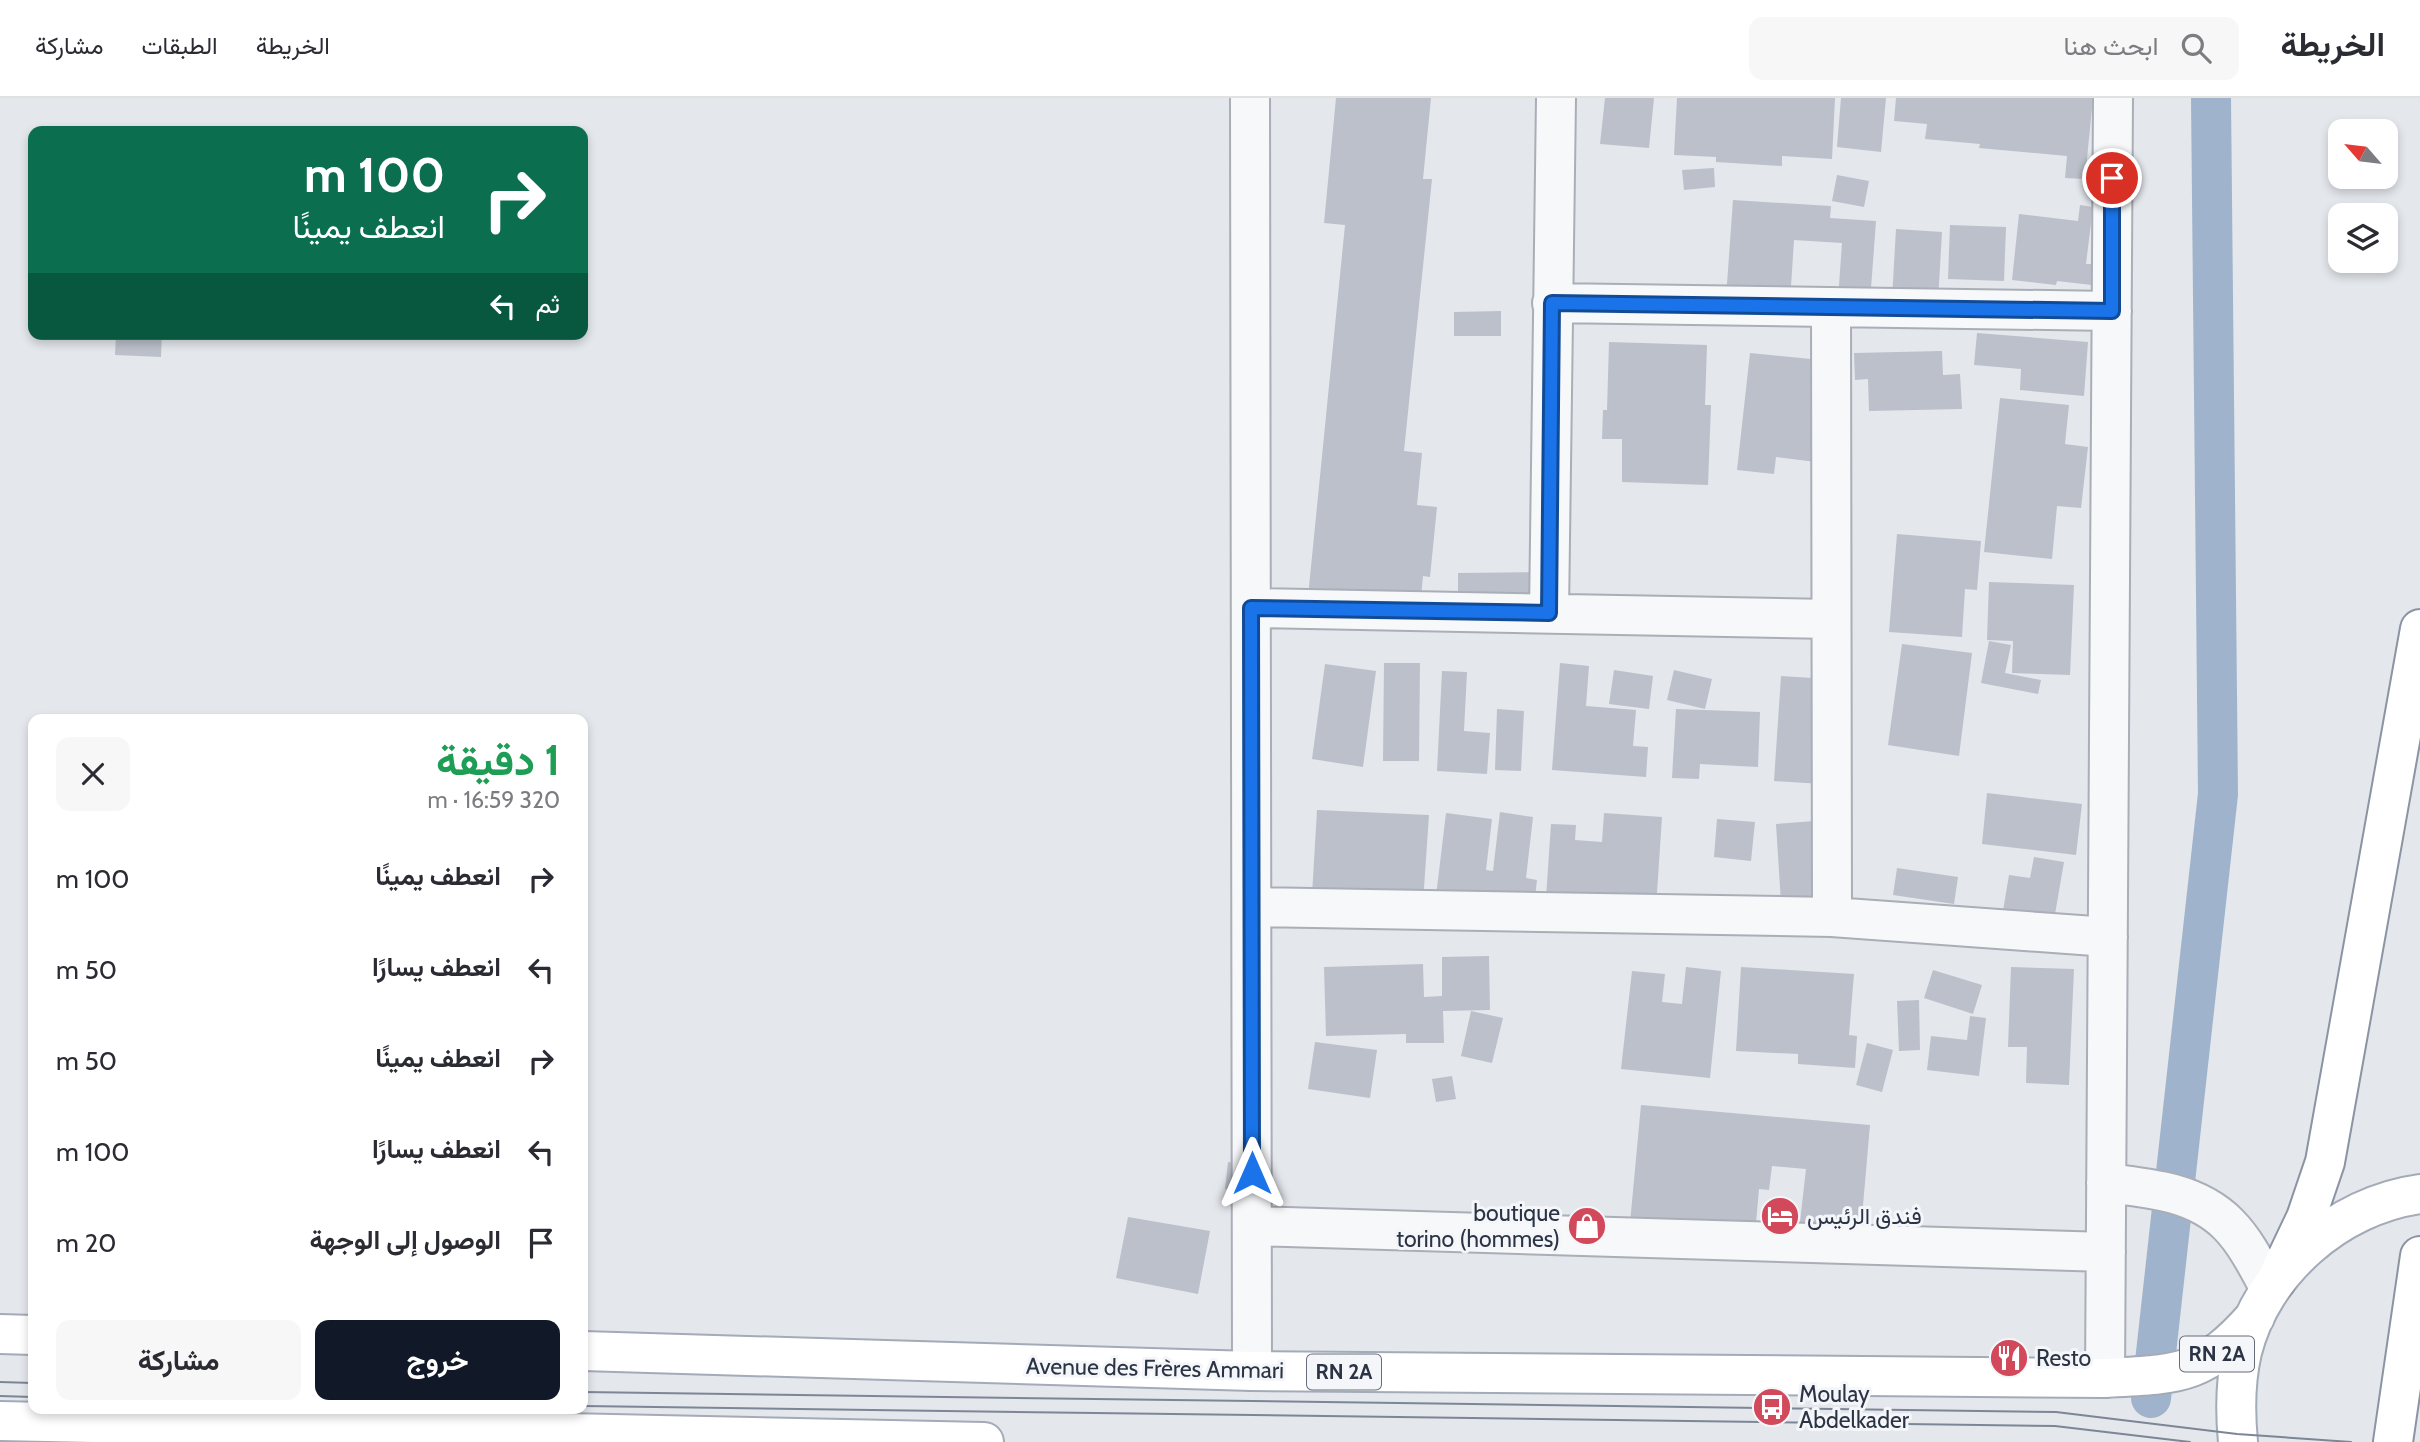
<!DOCTYPE html>
<html lang="ar">
<head>
<meta charset="utf-8">
<style>
  :root { --surface:#fff; --page:#f7f7f7; --text:#2b2b33; --muted:#7c7c81; --line:#e1e1e2; --accent:#111827 }
  body { margin:0; font-family:Cabin,Vazirmatn,sans-serif; background:var(--page); color:var(--text); direction:rtl; height:100vh; display:flex; flex-direction:column; font-size:26px; white-space:nowrap }
  * { box-sizing:border-box; margin:0 }
  p { font-size:23px; color:var(--muted) }
  .icon { flex:none; width:38px; height:38px; fill:none; stroke:currentColor; stroke-width:2; stroke-linecap:round; stroke-linejoin:round }
  .map { position:relative; flex:1; overflow:hidden; direction:ltr }
  .sheet { position:absolute; left:28px; top:616px; width:560px; height:700px; display:flex; flex-direction:column; background:var(--surface); border-radius:14px; box-shadow:0 4px 10px #0003; direction:rtl }
  .sheet>* { flex:none }
  .guide { position:absolute; left:28px; top:28px; width:560px; height:214px; border-radius:14px; box-shadow:0 4px 10px #0003; direction:rtl; background:#0b6e4f; color:#fff; overflow:hidden }
  .needle { width:46px; rotate:298deg }
  .tools { position:absolute; left:2328px; top:21px; display:grid; gap:14px }
  .tools a { display:grid; place-items:center; width:70px; height:70px; border-radius:14px; background:var(--surface); box-shadow:0 4px 10px #0003; font-size:35px }
  .pin { position:absolute; display:grid; place-items:center; width:60px; height:60px; color:#fff; margin:-30px; border:4px solid #fff; border-radius:50%; box-shadow:0 2px 7px #0007 }
  .me { position:absolute; width:77px; margin:-38px; rotate:0deg; stroke-linejoin:round; filter:drop-shadow(0 0 5px #0008) }
  .turn { display:flex; align-items:center; gap:24px; height:147px; padding:0 28px; font-size:32px }
  .turn .icon { width:91px; height:91px; stroke-width:2.5 }
  .turn b { display:block; font-size:49px; line-height:60px }
  .then { display:flex; align-items:center; height:66px; padding:0 28px; background:#0003; gap:14px; font-size:26px }
  .round { display:grid; place-items:center; flex:none; width:74px; height:74px; border-radius:14px; background:var(--page) }
  .overview { display:flex; align-items:center; justify-content:space-between; height:119px; padding:0 28px }
  h1 { font-size:42px; font-weight:700; line-height:52px; color:#1e9e55 }
  .cta { display:flex; gap:14px; margin-top:auto; padding:14px 28px }
  .cta a { flex:1; height:80px; border-radius:14px; background:var(--accent); color:#fff; font-size:28px; font-weight:700; line-height:80px; text-align:center }
  .cta a+a { background:var(--page); color:var(--text) }
  ul { padding:0; list-style:none }
  li { display:flex; align-items:center; gap:21px; height:91px; padding:0 28px }
  li div { flex:1 }
  li b { display:block; font-size:26px }
  li em { font-style:normal }
  header { display:flex; align-items:center; gap:42px; box-sizing:border-box; height:98px; padding:0 35px; background:var(--surface); border-bottom:2px solid var(--line) }
  header strong { font-size:33px }
  nav { display:flex; gap:38px; margin-inline-start:auto; font-size:24px }
  .search { width:490px; height:63px; background:var(--page); display:flex; align-items:center; gap:18px; box-sizing:border-box; padding:0 24px; border-radius:14px; color:var(--muted); font-size:26px }
  .map>svg:first-child { display:block }
  .lines { fill:none; stroke-linecap:round; stroke-linejoin:round }
  .canal { stroke:#9fb4cc; stroke-width:40 }
  .building { fill:#bbc0ca }
  .minor-casing { stroke:#a9aeb7; stroke-width:42 }
  .major-casing { stroke:#a3abb8; stroke-width:42 }
  .highway-casing { stroke:#8b94a3; stroke-width:42 }
  .minor { stroke:#f7f8fa; stroke-width:38 }
  .major { stroke:#fff; stroke-width:38 }
  .highway { stroke:#fff; stroke-width:38 }
  .tram { stroke:#7d8696; stroke-width:2 }
  .route-casing { stroke:#114b97; stroke-width:18 }
  .route { stroke:#1a73e8; stroke-width:12 }
  .labels { text-anchor:middle; stroke-width:6; stroke-linejoin:round; paint-order:stroke }
  .shield { fill:#f4f6f9; stroke:#676e7b; stroke-width:2 }
  .shield-label { font-size:21px; font-weight:bold; fill:#2b3445 }
  .poi-label { font-size:23px; fill:#2b3445; stroke:#f4f6f9; text-anchor:start }
  .street-label { font-size:23px; fill:#2b3445; stroke:#f4f6f9 }
</style>
</head>
<body>
<header>
<strong>الخريطة</strong>
<div class="search"><svg class="icon" aria-label="search" viewBox="0 0 24 24"><circle cx="10" cy="10" r="6"/><path d="M15 15l6 6"/></svg>ابحث هنا</div>
<nav><a>الخريطة</a><a>الطبقات</a><a>مشاركة</a></nav>
</header>
<div class="map">
<svg width="2420" height="1344" viewBox="0 0 2420 1344">
  <rect width="100%" height="100%" fill="#e4e7ec"/>
  <g class="lines">
    <path class="canal" d="M2151,1300L2218,696L2211,0"/>
  </g>
  <path class="building" d="M1336,0H1431L1423,81H1432L1404,353L1422,355L1417,407L1437,409L1430,479L1423,478L1419,520L1307,509L1345,127L1324,125Z
    M1605,0H1654L1649,50L1600,46Z
    M1677,0H1835L1832,61L1782,58V68L1716,64V59L1674,57Z
    M1841,0H1886L1881,54L1837,49Z
    M1896,0H2093L2085,81L2065,80L2067,58L1979,50L1980,46L1925,41L1927,26L1894,23Z
    M1714,70L1715,89L1684,92L1682,72Z
    M1837,77L1869,83L1864,109L1832,103Z
    M1733,102L1831,108L1830,120L1876,123L1870,204L1838,202L1842,145L1794,142L1790,204L1726,200Z
    M2080,107L2093,109L2086,166H2095L2092,187L2057,183L2056,187L2012,182L2019,116L2078,123Z
    M1950,127L2006,129L2004,183L1948,181Z
    M1896,131L1942,134L1938,203L1892,201Z
    M1501,213V238H1454V214Z
    M1977,235L2088,244L2084,298L2020,292L2021,271L1974,267Z
    M116,236H162L161,259L115,257Z
    M1609,244L1707,247L1705,307H1711L1708,387L1622,384V341H1602L1603,312H1607Z
    M1942,253L1943,277L1960,276L1962,311L1869,313L1868,281L1855,282L1854,255Z
    M1750,255L1821,262L1824,365L1776,359L1774,376L1737,372Z
    M2000,300L2069,307L2065,346L2088,349L2081,410L2057,408L2052,461L1984,454Z
    M1897,436L1981,443L1977,492L1965,491L1962,539L1889,534Z
    M1540,474L1541,513L1458,514V475Z
    M1989,484L2074,487L2070,577L2012,575L2013,543L1987,542Z
    M1989,543L2011,547L2005,575L2041,582L2038,596L1981,585Z
    M1902,546L1972,555L1959,658L1888,647Z
    M1384,565H1420L1419,663H1383Z
    M1560,565L1589,568L1586,608L1636,612L1633,648L1648,649L1646,679L1552,672Z
    M1325,566L1376,573L1363,669L1312,661Z
    M1614,572L1653,578L1649,611L1609,606Z
    M1674,572L1712,581L1705,611L1667,602Z
    M1442,573L1467,574L1464,633L1490,635L1487,676L1437,673Z
    M1781,578L1813,580L1812,595L1844,598L1838,687L1774,683Z
    M1497,611L1524,613L1521,673L1495,672Z
    M1676,611L1760,614L1758,669L1700,666L1699,681L1672,680Z
    M1987,695L2082,706L2076,757L1982,746Z
    M1317,712L1429,717L1422,819L1312,797Z
    M1500,714L1533,719L1526,780L1537,782L1533,816L1434,815L1446,715L1492,721L1486,772L1493,773Z
    M1604,715L1662,719L1656,810L1545,814L1551,726L1576,727L1575,742L1602,744Z
    M1717,721L1755,724L1751,763L1714,759Z
    M1828,722L1835,817L1782,821L1776,726Z
    M2034,759L2064,764L2054,822L2003,813L2009,777L2030,780Z
    M1897,770L1958,779L1954,806L1893,797Z
    M1489,858L1490,912L1443,913L1444,945H1406V936L1326,938L1324,869L1423,866L1424,899L1442,898V859Z
    M1686,869L1721,873L1710,980L1621,971L1632,873L1665,876L1662,904L1682,906Z
    M1741,869L1854,876L1849,937L1857,938L1855,970L1798,966V956L1736,953Z
    M2011,869L2074,871L2069,987L2026,985L2027,949H2008Z
    M1933,872L1982,887L1973,916L1924,900Z
    M1919,902L1920,952L1899,953L1897,903Z
    M1471,913L1503,920L1492,965L1461,958Z
    M1970,918L1986,920L1979,978L1927,972L1931,938L1967,942Z
    M1315,944L1377,952L1370,1000L1308,991Z
    M1867,945L1893,952L1882,994L1856,987Z
    M1452,978L1456,1001L1436,1004L1432,981Z
    M1641,1007L1870,1027L1861,1130L1800,1124L1806,1071L1772,1068L1769,1092L1759,1091L1755,1136L1630,1125Z
    M1228,1064L1258,1068L1254,1095L1225,1091Z
    M1128,1119L1210,1133L1198,1196L1116,1180Z"/>
  <g class="lines">
    <g class="minor-casing">
      <path id="minor" d="M1250,0L1252,1273
        M1552,205L2112,213
        M1831,209L1832,819
        M1251,510L1830,521
        M1549,515L1556,0
        M1252,809L1832,819L2108,839
        M2106,1085C2150,1090 2196,1094 2228,1126C2246,1144 2258,1169 2270,1191
        M1252,1128L2106,1154
        M2105,1280L2113,0"/>
    </g>
    <g class="major-casing">
      <path id="major" d="M0,1236L33,1237
        M583,1253L1252,1273L2105,1280C2179,1276 2203,1278 2255,1219
        M0,1323L984,1344
        M2238,1344C2235,1313 2235,1284 2242,1254C2262,1173 2338,1107 2420,1096"/>
    </g>
    <g class="highway-casing">
      <path id="highway" d="M2276,1183L2306,1120L2325,1064L2420,531
        M2393,1344L2420,1158"/>
    </g>
    <use href="#minor" class="minor"/>
    <use href="#major" class="major"/>
    <use href="#highway" class="highway"/>
    <path class="tram" d="M0,1284L33,1285
      M583,1294L2056,1314L2237,1336L2351,1344
      M0,1298L33,1299
      M583,1308L2055,1328L2190,1344"/>
  </g>
  <g class="lines">
    <g class="route-casing">
      <path id="route" d="M1252,1075L1251,510L1549,515L1552,205L2112,213V80"/>
    </g>
    <use href="#route" class="route"/>
  </g>
  <defs>
    <g id="hotel-disc" transform="scale(2.0125)"><circle r="9.5" fill="#d1495b" stroke="#f4f6f9"/><path d="M-6-4.5h1.5V1H6V5H4.5V3h-9V5H-6ZM-4 0a1.8 1.8 0 1 1 3.6 0ZM.5 0V-2.5h3Q6-2.5 6 0Z" fill="#fff"/></g>
    <g id="shop-disc" transform="scale(2.0125)"><circle r="9.5" fill="#d1495b" stroke="#f4f6f9"/><path d="M-5-2.5h2.3a2.7 3.5 0 0 1 5.4 0H5L5.5 6h-11ZM-1.5-2.5h3a1.5 2.3 0 0 0-3 0Z" fill="#fff"/></g>
    <g id="restaurant-disc" transform="scale(2.0125)"><circle r="9.5" fill="#d1495b" stroke="#f4f6f9"/><path d="M-5-6h1v4h1v-4h1v4h1v-4h1v5L-1.5 .5V6h-2V.5L-5-1ZM5-6V6H3V1.5H1.5Q1.5-4 5-6Z" fill="#fff"/></g>
    <g id="bus-disc" transform="scale(2.0125)"><circle r="9.5" fill="#d1495b" stroke="#f4f6f9"/><path d="M-5-6H5V4H4V6H2V4H-2V6H-4V4H-5ZM-3.5-4V0h7V-4ZM-3.5 1.2v1.5H-2V1.2ZM2 1.2v1.5H3.5V1.2Z" fill="#fff"/></g>
  </defs>
  <g fill-rule="evenodd">
    <use href="#hotel-disc" x="1780" y="1118"/>
    <use href="#shop-disc" x="1587" y="1128"/>
    <use href="#restaurant-disc" x="2009" y="1260"/>
    <use href="#bus-disc" x="1772" y="1309"/>
  </g>
  <g class="labels">
    <g class="shield">
      <rect x="2180" y="1238.5" width="74" height="35" rx="5"/>
      <rect x="1307" y="1256.5" width="74" height="35" rx="5"/>
    </g>
    <g class="shield-label">
      <text x="2217" y="1263">RN 2A</text>
      <text x="1344" y="1281">RN 2A</text>
    </g>
    <g class="poi-label">
      <text x="1560" y="1123" text-anchor="end">boutique<tspan x="1560" dy="26">torino (hommes)</tspan></text>
      <text x="1807" y="1126">فندق الرئيس</text>
      <text x="2036" y="1268">Resto</text>
      <text x="1799" y="1304">Moulay<tspan x="1799" dy="26">Abdelkader</tspan></text>
    </g>
    <g class="street-label">
      <text transform="translate(1155 1270) rotate(1)" y="8">Avenue des Frères Ammari</text>
    </g>
  </g>
</svg>
<div class="tools">
<a><svg class="needle" viewBox="-14 -14 28 28"><path d="M0-13l5 13h-10z" fill="#e53935"/><path d="M0 13l5-13h-10z" fill="#7c7c81"/></svg></a>
<a><svg class="icon" aria-label="layers" viewBox="0 0 24 24"><path d="M12 4l9 5-9 5-9-5zM3 14l9 5 9-5"/></svg></a>
</div>
<div class="pin" style="left:2112px;top:80px;background:#d93025"><svg class="icon" aria-label="arrive" viewBox="0 0 24 24"><path d="M6 21V4h12l-3 4 3 4H6"/></svg></div>
<svg class="me" style="left:1252px;top:1075px" viewBox="-20 -20 40 40"><path d="M0-17L14 15 0 8-14 15z" fill="#1a73e8" stroke="#fff" stroke-width="4"/></svg>
<div class="guide">
<div class="turn"><svg class="icon" aria-label="right" viewBox="0 0 24 24"><path d="M7 20v-9h11M14 6l5 5-5 5"/></svg><div><b>100 m</b>انعطف يمينًا</div></div>
<div class="then">ثم<svg class="icon" aria-label="left" viewBox="0 0 24 24"><path d="M17 20v-9H6M10 6l-5 5 5 5"/></svg></div>
</div>
<section class="sheet">
<div class="overview"><div><h1>1 دقيقة</h1><p>320 m · 16:59</p></div><a class="round"><svg class="icon" aria-label="close" viewBox="0 0 24 24"><path d="M6 6l12 12M18 6L6 18"/></svg></a></div>
<ul>
<li><svg class="icon" aria-label="right" viewBox="0 0 24 24"><path d="M7 20v-9h11M14 6l5 5-5 5"/></svg><div><b>انعطف يمينًا</b></div><em>100 m</em></li>
<li><svg class="icon" aria-label="left" viewBox="0 0 24 24"><path d="M17 20v-9H6M10 6l-5 5 5 5"/></svg><div><b>انعطف يسارًا</b></div><em>50 m</em></li>
<li><svg class="icon" aria-label="right" viewBox="0 0 24 24"><path d="M7 20v-9h11M14 6l5 5-5 5"/></svg><div><b>انعطف يمينًا</b></div><em>50 m</em></li>
<li><svg class="icon" aria-label="left" viewBox="0 0 24 24"><path d="M17 20v-9H6M10 6l-5 5 5 5"/></svg><div><b>انعطف يسارًا</b></div><em>100 m</em></li>
<li><svg class="icon" aria-label="arrive" viewBox="0 0 24 24"><path d="M6 21V4h12l-3 4 3 4H6"/></svg><div><b>الوصول إلى الوجهة</b></div><em>20 m</em></li>
</ul>
<div class="cta"><a>خروج</a><a>مشاركة</a></div>
</section>
</div>
</body>
</html>
